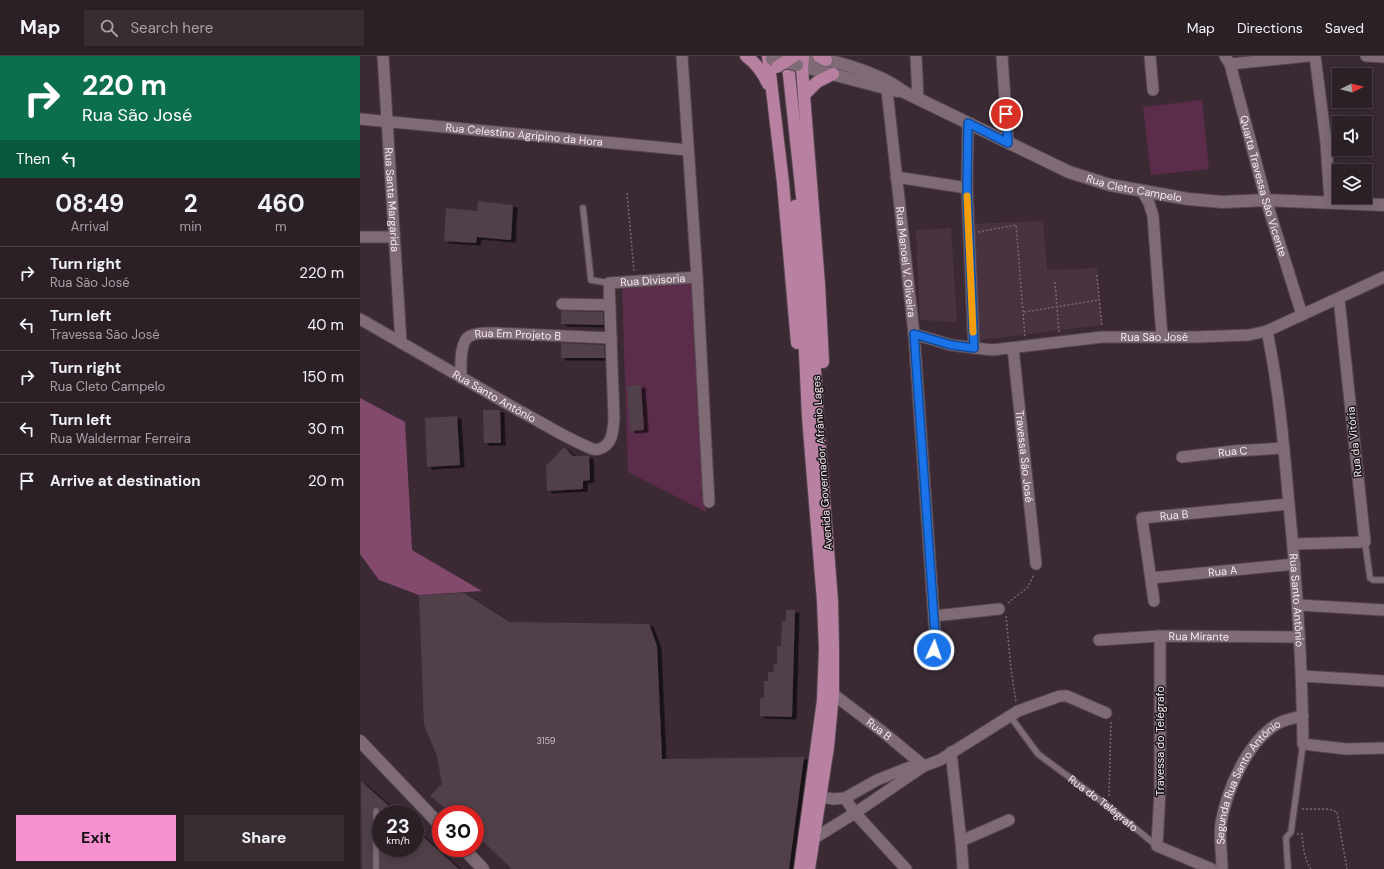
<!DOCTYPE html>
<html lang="en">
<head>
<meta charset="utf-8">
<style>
  :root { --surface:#2c2027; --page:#382d33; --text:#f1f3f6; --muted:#a6a3a7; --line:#483e44; --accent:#f690d0 }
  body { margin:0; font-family:"DM Sans",sans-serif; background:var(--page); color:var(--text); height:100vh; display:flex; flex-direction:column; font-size:15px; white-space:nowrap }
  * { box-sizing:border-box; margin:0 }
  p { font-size:13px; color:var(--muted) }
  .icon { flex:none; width:22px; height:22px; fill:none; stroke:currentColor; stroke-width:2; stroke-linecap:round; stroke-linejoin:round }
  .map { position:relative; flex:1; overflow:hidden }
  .side { display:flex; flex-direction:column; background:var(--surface); width:360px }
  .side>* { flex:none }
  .guide { background:#0b6e4f; color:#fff; overflow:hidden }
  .needle { width:26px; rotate:84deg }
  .tools { position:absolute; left:972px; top:12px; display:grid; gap:8px }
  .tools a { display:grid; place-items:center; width:40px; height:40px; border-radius:0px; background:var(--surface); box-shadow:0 2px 10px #0003,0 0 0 1px var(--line); font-size:20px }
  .speed { position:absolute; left:12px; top:749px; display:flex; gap:8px; font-size:20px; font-weight:700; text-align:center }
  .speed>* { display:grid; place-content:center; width:52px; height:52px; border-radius:50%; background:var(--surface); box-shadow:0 2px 10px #0003,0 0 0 1px var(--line); line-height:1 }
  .speed small { font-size:10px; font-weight:400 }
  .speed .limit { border:6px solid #d22; background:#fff; color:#111 }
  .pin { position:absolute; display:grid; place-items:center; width:34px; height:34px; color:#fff; margin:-17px; border:2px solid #fff; border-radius:50%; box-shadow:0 1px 4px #0007 }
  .me { position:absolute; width:44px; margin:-22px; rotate:3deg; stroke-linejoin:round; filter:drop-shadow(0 0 3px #0008) }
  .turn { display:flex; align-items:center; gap:14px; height:84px; padding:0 16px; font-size:18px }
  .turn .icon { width:52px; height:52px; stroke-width:2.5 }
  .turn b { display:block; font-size:28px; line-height:34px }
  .then { display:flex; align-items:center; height:38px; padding:0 16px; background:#0003; gap:8px; font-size:15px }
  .eta { display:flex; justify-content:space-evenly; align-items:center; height:68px; text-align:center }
  .eta b { font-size:24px; font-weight:700; line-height:28px }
  .cta { display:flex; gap:8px; margin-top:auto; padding:8px 16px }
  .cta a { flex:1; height:46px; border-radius:0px; background:var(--accent); color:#111; font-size:16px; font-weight:700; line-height:46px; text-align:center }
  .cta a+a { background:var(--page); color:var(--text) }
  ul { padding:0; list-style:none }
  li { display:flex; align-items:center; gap:12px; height:52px; padding:0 16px; border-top:1px solid var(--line) }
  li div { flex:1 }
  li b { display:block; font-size:15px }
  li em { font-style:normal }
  header { display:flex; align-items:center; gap:24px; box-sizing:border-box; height:56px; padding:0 20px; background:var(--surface); border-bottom:1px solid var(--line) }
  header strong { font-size:19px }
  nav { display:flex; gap:22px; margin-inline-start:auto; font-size:14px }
  .search { width:280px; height:36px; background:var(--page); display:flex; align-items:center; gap:10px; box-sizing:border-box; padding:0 14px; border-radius:0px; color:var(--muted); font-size:15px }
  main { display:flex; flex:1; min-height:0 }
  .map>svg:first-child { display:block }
  .built { fill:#4a3341 }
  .green { fill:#5b2d4a }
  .forest { fill:#844a6e }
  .building { fill:#513f4a; filter:url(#shadow) }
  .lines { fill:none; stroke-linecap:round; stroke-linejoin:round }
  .lane-casing { stroke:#55474f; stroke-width:8 }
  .street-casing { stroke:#55474f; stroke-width:13 }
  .secondary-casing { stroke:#55474f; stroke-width:14 }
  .primary-casing { stroke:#55474f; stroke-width:14 }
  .path { stroke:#786871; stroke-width:1.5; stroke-dasharray:2 2; stroke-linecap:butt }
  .lane { stroke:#7e6b76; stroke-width:5.5 }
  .street { stroke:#7e6b76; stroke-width:11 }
  .secondary { stroke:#7e6b76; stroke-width:12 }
  .primary { stroke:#b881a2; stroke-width:12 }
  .secondary-bridge-casing { stroke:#55474f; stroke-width:14; stroke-linecap:butt }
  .primary-bridge-casing { stroke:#55474f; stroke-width:14; stroke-linecap:butt }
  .secondary-bridge { stroke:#7e6b76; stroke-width:12 }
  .primary-bridge { stroke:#b881a2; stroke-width:12 }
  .route-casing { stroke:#114b97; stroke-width:10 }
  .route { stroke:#1a73e8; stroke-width:7 }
  .slow { stroke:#f59e0b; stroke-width:7 }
  .labels { text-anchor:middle; stroke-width:3; stroke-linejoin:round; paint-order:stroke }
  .number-label { font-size:9px; fill:#cdbfc7 }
  .street-label { font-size:11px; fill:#f6eaf1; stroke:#1d161a }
</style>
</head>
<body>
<header>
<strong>Map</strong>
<div class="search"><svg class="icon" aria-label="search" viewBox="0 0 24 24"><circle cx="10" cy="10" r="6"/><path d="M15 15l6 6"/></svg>Search here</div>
<nav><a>Map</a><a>Directions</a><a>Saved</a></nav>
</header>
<main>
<section class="side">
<div class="guide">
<div class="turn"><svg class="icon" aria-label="right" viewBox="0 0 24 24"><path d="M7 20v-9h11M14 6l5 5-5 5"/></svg><div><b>220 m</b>Rua São José</div></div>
<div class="then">Then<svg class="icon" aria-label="left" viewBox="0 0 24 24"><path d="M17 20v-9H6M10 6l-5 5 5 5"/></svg></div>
</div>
<div class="eta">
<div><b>08:49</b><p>Arrival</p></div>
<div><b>2</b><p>min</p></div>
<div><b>460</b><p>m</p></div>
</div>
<ul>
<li><svg class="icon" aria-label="right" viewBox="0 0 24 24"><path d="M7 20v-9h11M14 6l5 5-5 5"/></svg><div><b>Turn right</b><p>Rua São José</p></div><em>220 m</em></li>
<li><svg class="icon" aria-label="left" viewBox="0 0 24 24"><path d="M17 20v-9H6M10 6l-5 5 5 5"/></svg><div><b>Turn left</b><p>Travessa São José</p></div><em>40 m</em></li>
<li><svg class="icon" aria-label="right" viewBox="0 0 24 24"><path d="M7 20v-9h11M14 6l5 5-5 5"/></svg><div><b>Turn right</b><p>Rua Cleto Campelo</p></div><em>150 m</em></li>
<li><svg class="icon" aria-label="left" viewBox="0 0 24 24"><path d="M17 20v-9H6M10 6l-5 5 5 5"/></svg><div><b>Turn left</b><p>Rua Waldermar Ferreira</p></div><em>30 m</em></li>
<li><svg class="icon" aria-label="arrive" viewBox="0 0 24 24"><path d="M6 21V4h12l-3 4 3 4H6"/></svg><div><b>Arrive at destination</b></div><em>20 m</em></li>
</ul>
<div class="cta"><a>Exit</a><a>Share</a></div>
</section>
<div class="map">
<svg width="1024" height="813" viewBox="0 0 1024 813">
  <defs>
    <filter id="shadow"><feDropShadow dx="4.5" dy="2.5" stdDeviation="0" flood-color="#0009"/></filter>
  </defs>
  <rect width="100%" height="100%" fill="#3b2a34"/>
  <path class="built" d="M683,165L687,214L737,212L742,269L620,284L613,168Z
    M591,172L597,266L560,264L556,174Z"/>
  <path class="green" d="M842,44L849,113L791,119L783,51Z
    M333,227L346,456L268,416L262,231Z"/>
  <path class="forest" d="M0,342L45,366L52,494L122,535L59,539L19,524L0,498Z"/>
  <path class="building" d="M118,145L153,149L151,184L117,181L116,187L84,185L86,152L117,155Z
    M201,255L243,256L244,269L201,268Z
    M201,287L244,289L245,302H201Z
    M281,329L284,374L270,375L267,330Z
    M123,354H140L141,387H124Z
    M97,360L100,409L67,411L65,362Z
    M204,391L213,400H229L230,424L223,425V433L187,435L186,410Z
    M104,537L150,566L289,568L297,590L302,703L444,701L429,813H152L115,778V758H93L70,740L82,728L77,700L64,669L59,539Z
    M426,554H435L432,661L400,660V642H404V625H408V616H414L413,608H417V590H421L422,565H426Z
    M1,725L38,758H21V792H55V773L99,813H20V755L19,753L16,751L14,752L12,755V813H2Z"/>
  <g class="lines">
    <g class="lane-casing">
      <g id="lane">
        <path d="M223,152L231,224L249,227"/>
        <path d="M1005,486L1010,522L1013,524H1024"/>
        <path id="s1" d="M650,660L678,698L748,750L797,790"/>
        <path d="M16,755V813"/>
        <path d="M928,813L926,782L931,776L943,688"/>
      </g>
    </g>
    <g class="street-casing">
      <g id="street">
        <path id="s2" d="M23,0L41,287"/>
        <path d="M322,0L337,221L349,446"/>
        <path d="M556,0L558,42"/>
        <path d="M642,0L648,87"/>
        <path d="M790,0L793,34"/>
        <path id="s3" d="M865,0L870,8L906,144L942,259"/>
        <path d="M955,0L966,86L970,146"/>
        <path d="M1006,0L1024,1"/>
        <path d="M870,8L948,0"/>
        <path id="s4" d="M527,34L554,278L575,577L574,594"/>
        <path id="s5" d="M0,63L328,94"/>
        <path d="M608,67L607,132L614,292"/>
        <path d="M536,121L607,132"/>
        <path d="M783,136L789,147L793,160L802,281"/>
        <path d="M0,181H34"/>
        <path d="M202,248L250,249"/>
        <path id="s6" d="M0,263C53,293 105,324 158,354C181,366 204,381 228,391C231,393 235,394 239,393C253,389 253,374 254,363L249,227L337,221"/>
        <path id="s7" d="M907,275C919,332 924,391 929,449C937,529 942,608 943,688L986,693L1024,692"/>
        <path id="s8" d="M554,278L591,289L632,294L742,281H835L889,279L907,275L1024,221"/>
        <path id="s9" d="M653,292L676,508"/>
        <path id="s10" d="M101,322C101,311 99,285 110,280C117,276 127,277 135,277L251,282"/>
        <path id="s11" d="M822,401L874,395L924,392"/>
        <path d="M933,488L1005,486L979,243"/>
        <path id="s12" d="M791,522L935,508"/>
        <path id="s13" d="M794,545L782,462L929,448"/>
        <path d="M938,549L1024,554"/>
        <path d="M574,560L639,553"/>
        <path d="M800,580V734L797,790L852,813"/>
        <path id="s14" d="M739,584L800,580L939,581"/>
        <path d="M942,620L1024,625"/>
        <path id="s15" d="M473,638L523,676L564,710"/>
        <path d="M591,696L601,785L603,813"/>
        <path d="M460,741L474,743L485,742L517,724L550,711L564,710L580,704L658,655L700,640H707L746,657"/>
        <path d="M485,742L495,757L546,813"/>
        <path d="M453,783L495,757L564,710"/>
        <path d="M601,785L649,764"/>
        <path id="s16" d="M862,813C862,800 859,779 861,767C867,734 887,686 917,668C924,664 934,662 943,660"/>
      </g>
    </g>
    <g class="secondary-casing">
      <g id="secondary">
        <path id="s17" d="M441,0C449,3 458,3 466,4C490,9 526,21 544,36L709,116L750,129L828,143L863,146L906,144L1024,149"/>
        <path d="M437,9L537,35"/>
        <path d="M0,685L81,770"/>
        <path d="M103,792L123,813"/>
      </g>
    </g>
    <g class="primary-casing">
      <path id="primary" d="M386,0C396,7 403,17 408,28
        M408,0L423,127L437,287
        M427,0L448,196L458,365L472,545L473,593V638L468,691L449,813
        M459,0L466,4
        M443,1L442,11L444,39L459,228L463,306
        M444,39L457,26L473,18
        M435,150L442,232L448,361L463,545L465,593L463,644L440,813"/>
    </g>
    <path class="path" d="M267,137L274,215
      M618,176L656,169L665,281
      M737,219L742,271
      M695,226L699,276
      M664,256L739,244
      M648,547L668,531L674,518
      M646,560L651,613L656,646
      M749,740L751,666
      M942,753H969L977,756L987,813
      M937,778H942C943,790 944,803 951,813"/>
    <use href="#lane" class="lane"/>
    <use href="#street" class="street"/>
    <use href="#secondary" class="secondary"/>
    <use href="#primary" class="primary"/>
    <g class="secondary-bridge-casing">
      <path id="secondary-bridge" d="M412,3L437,9"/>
    </g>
    <g class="primary-bridge-casing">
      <path id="primary-bridge" d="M417,11L434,0"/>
    </g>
    <use href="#secondary-bridge" class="secondary-bridge"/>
    <use href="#primary-bridge" class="primary-bridge"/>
  </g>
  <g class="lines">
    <g class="route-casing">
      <path id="route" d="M574,594L575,577L554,278L591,289L614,292L607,132L608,67L648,87L646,58"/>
    </g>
    <use href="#route" class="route"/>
    <path class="slow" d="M607,140L613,276"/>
  </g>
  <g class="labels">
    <g class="number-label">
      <text x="186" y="688">3159</text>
    </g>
    <g class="street-label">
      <text dy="4" stroke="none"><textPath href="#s5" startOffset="165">Rua Celestino Agripino da Hora</textPath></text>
      <text dy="4" stroke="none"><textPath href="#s3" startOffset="136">Quarta Travessa São Vicente</textPath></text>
      <text dy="4" stroke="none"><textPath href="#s17" startOffset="361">Rua Cleto Campelo</textPath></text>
      <text dy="4" stroke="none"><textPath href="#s2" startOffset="144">Rua Santa Margarida</textPath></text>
      <text dy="4" stroke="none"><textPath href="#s4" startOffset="173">Rua Manoel V. Oliveira</textPath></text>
      <text dy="4" stroke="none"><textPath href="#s6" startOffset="489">Rua Divisoria</textPath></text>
      <text dy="4" stroke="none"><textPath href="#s10" startOffset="93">Rua Em Projeto B</textPath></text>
      <text dy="4" stroke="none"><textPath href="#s8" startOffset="243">Rua São José</textPath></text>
      <text dy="4" stroke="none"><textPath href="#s6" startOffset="155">Rua Santo Antônio</textPath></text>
      <text transform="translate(994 386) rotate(-96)" y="4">Rua da Vitória</text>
      <text dy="4" stroke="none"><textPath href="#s11" startOffset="51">Rua C</textPath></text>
      <text dy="4" stroke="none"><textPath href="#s9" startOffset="109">Travessa São José</textPath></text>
      <text transform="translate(462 407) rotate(-94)" y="4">Avenida Governador Afrânio Lages</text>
      <text dy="4" stroke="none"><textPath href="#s13" startOffset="116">Rua B</textPath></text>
      <text dy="4" stroke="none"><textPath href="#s12" startOffset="72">Rua A</textPath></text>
      <text dy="4" stroke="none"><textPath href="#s7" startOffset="271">Rua Santo Antônio</textPath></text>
      <text dy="4" stroke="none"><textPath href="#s14" startOffset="100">Rua Mirante</textPath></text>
      <text dy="4" stroke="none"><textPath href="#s15" startOffset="58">Rua B</textPath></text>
      <text transform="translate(800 685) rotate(-90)" y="4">Travessa do Telégrafo</text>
      <text dy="4" stroke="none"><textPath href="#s16" startOffset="95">Segunda Rua Santo Antônio</textPath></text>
      <text dy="4" stroke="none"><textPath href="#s1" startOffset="129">Rua do Telégrafo</textPath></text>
    </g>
  </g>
</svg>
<div class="tools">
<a><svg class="needle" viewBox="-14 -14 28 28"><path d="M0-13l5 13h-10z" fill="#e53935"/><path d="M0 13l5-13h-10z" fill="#a6a3a7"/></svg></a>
<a><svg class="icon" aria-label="sound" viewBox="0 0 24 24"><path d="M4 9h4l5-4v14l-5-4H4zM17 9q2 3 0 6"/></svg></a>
<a><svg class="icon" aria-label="layers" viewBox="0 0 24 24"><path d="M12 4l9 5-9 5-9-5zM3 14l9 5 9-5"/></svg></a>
</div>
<div class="speed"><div>23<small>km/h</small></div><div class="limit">30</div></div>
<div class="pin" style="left:646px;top:58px;background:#d93025"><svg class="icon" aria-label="arrive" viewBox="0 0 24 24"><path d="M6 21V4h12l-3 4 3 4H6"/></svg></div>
<svg class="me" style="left:574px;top:594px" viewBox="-20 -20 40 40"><circle r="17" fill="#1a73e8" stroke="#fff" stroke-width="3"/><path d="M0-11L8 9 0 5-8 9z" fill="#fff"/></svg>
</div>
</main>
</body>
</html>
